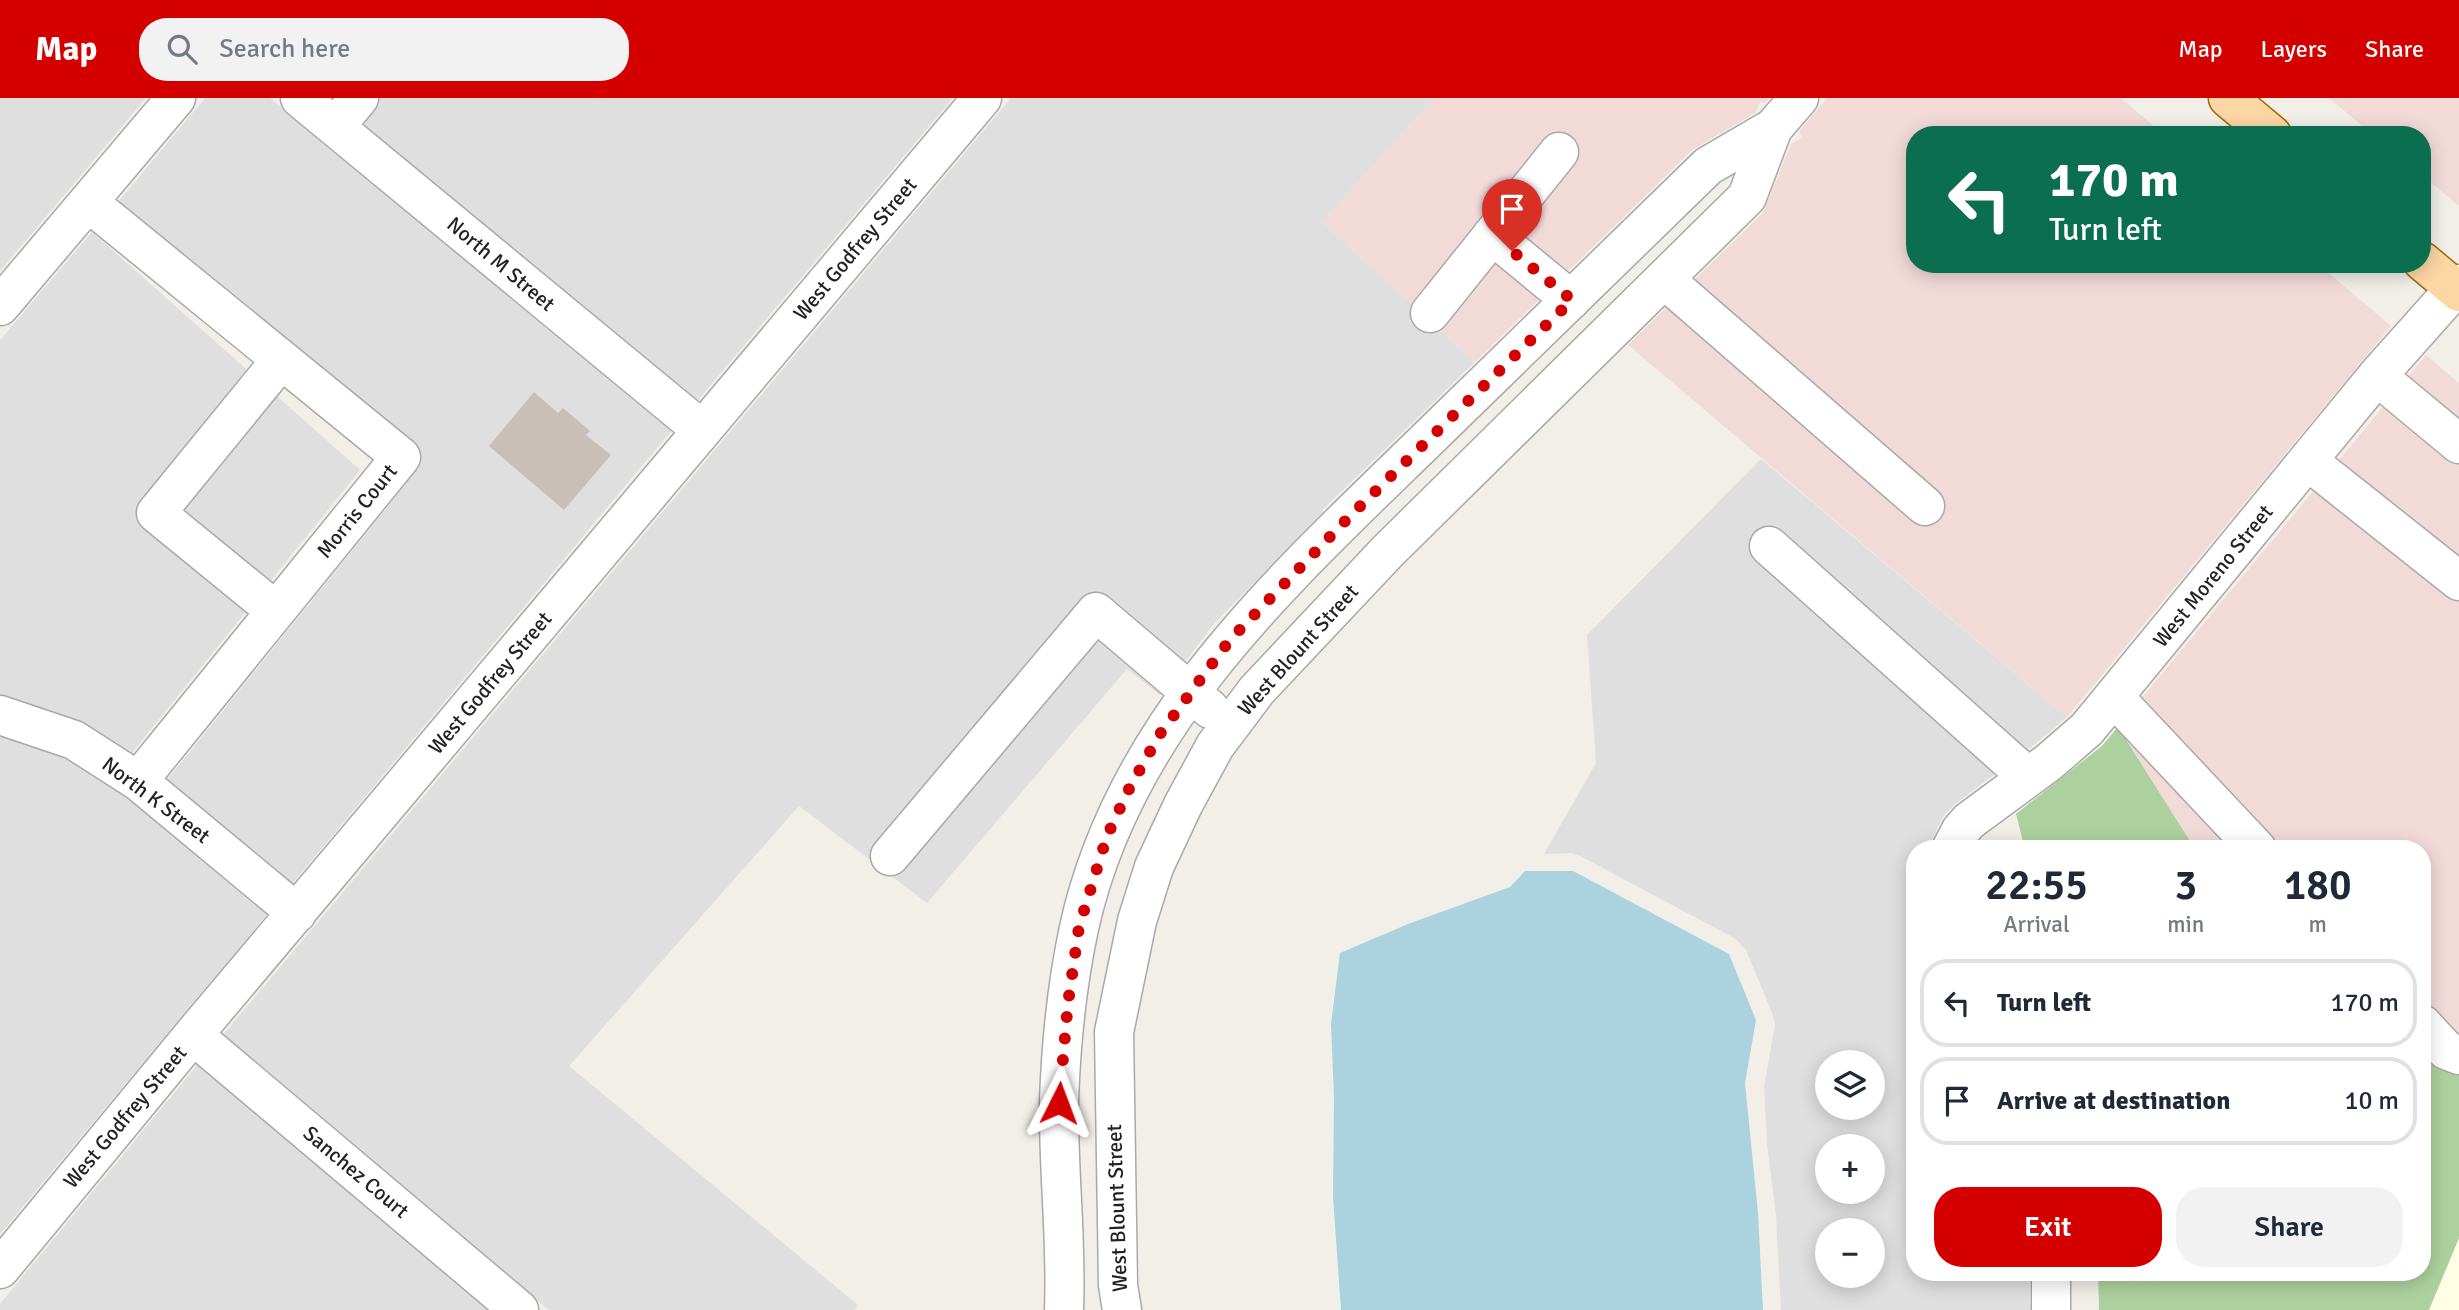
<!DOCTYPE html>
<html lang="en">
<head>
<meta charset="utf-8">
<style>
  :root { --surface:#fff; --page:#f2f2f3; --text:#1f2937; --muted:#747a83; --line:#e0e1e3; --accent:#d40000 }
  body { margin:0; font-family:Signika,sans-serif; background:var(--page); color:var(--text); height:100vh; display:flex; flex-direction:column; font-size:26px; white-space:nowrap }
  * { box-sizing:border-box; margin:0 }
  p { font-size:23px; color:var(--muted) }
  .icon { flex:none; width:38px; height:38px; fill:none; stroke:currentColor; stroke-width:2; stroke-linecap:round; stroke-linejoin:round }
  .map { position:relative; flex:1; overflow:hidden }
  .drawer { position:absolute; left:1906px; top:742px; width:525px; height:441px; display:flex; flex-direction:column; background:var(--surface); border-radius:28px; box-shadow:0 4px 18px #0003 }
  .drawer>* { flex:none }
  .banner { position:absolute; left:1906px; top:28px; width:525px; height:147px; border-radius:28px; box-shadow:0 4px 18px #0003; background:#0b6e4f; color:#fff; overflow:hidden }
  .fabs { position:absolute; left:1815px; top:952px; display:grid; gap:14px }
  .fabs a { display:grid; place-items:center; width:70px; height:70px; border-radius:50%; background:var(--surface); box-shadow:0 4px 18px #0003; font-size:35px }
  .pin { position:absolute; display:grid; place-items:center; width:60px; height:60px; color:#fff; margin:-72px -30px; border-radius:50% 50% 50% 0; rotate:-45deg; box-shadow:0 0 7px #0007 }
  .pin .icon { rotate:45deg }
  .me { position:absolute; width:77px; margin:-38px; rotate:3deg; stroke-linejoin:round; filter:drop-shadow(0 0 5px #0008) }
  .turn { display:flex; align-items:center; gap:24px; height:147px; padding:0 28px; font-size:32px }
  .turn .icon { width:91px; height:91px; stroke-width:2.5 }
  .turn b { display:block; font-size:49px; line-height:60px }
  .eta { display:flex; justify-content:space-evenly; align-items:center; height:119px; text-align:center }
  .eta b { font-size:42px; font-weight:600; line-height:49px }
  .button { display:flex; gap:14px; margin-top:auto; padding:14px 28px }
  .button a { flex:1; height:80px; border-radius:28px; background:var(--accent); color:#fff; font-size:28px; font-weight:600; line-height:80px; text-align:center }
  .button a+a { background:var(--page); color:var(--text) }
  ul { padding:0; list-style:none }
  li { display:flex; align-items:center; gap:21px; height:88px; margin:0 14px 10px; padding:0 14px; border:4px solid var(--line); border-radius:28px }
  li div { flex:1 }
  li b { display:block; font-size:26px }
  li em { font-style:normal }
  header { display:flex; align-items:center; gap:42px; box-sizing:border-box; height:98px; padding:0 35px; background:var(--accent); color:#fff }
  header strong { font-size:33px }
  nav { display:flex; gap:38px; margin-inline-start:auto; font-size:24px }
  .search { width:490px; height:63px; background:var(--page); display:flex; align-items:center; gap:18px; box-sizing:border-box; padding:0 24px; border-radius:28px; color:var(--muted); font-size:26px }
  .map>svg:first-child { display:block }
  .residential { fill:#e0dfdf; fill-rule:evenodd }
  .commercial { fill:#f2dad9 }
  .education { fill:#ffffe5 }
  .forest { fill:#add19e }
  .water { fill:#aad3df }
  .building { fill:#c7bfb8 }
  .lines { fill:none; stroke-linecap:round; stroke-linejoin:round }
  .minor-casing { stroke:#a9a9a9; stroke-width:41 }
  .major-casing { stroke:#a06b00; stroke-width:41 }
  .minor { stroke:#fff; stroke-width:38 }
  .major { stroke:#fcd6a4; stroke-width:38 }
  .route { stroke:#d40000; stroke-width:12; stroke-dasharray:0 21.6 }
  .labels { text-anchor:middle; stroke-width:5; stroke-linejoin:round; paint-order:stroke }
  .street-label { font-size:21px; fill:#222; stroke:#fff }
</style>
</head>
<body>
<header>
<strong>Map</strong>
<div class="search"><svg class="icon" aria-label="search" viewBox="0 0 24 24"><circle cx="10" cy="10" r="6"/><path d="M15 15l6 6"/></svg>Search here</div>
<nav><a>Map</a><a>Layers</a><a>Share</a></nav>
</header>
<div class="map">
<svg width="2459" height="1212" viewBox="0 0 2459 1212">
  <rect width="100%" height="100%" fill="#f2efe9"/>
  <path class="residential" d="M0,0H146L0,173Z
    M205,0H270L672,332L292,786L167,682L406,386L402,358L118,104Z
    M331,0H953L697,303Z
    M1011,0H1435L1322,124L1475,264L1322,412L1323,414L1212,528L1160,597L1127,571L927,805L799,708L569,968L858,1207L854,1212H549L223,937Z
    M92,134L360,372L131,656L78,623L0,597V242Z
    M1761,361L2067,619L2034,647L1955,706L1944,717L1927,751H1914V1174H2029L2030,1212H1781L1776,1117L1767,1046L1764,989L1775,927L1773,917L1746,852L1736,841L1580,758L1571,755L1544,756L1596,665L1587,537ZM1827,964H1872V1010H1827ZM1827,1048H1872V1094H1827ZM1827,1132H1872V1178H1827Z
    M0,638L66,660L127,699L267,816L0,1136Z
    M198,966L489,1212H0V1206Z"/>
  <path class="commercial" d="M1435,0H1769L1765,5L1760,4L1755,15L1692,52L1475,264L1322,124Z
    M1827,0H2121L2164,37H1914V166H2318L2391,228L2067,619L1628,247L1763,115L1791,46L1803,39L1799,34Z
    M2329,0H2459V108L2422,77V37H2373Z
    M2426,257L2459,285V970L2422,942V751H2195L2118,629Z"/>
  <path class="education" d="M2459,1140V1212H2429Z"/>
  <path class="forest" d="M2118,629L2195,751H2025L2016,716L2102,648Z
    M2422,942L2459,970V1140L2429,1212H2099L2098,1174H2422Z"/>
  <path class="water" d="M1525,773H1573L1729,856L1756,922L1745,985L1758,1115L1763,1212H1341L1333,1099L1334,1000L1331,926L1340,855L1408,826L1510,789Z"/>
  <path class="building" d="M534,294L558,315L563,310L590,333L586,337L611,357L564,412L489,348Z"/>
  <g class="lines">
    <g class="minor-casing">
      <path id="minor" d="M300,0L702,332
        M335,29L359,0
        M88,104L401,359L138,683
        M1492,137L1571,202
        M1664,181L1925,408
        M0,208L176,0
        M1430,215L1559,54
        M2377,278L2459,346
        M2308,363L2459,483
        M1769,448L2028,679
        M276,513L156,415L281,262
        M2114,599L2257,751
        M0,617L74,642L138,683L297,815
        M1951,751L1961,732L1969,723L2049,664L2087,631L2377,278L2459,186
        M890,758L1096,514L1210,611
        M2422,926L2446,952L2459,957
        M193,937L519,1212
        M0,1171L193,937L982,0
        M2051,1174V1212
        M1064,1212C1067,1142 1058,1073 1059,1003C1061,946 1067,886 1079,830C1125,619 1291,475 1439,330C1529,243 1618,155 1708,68L1773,30
        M1122,1212L1118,1187L1114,934L1137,823L1154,769L1183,707L1215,648L1257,592L1388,453L1747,99L1773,30L1799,0"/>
    </g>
    <g class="major-casing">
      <path id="major" d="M2228,0L2272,37
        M2422,163L2459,194"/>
    </g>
    <use href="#minor" class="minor"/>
    <use href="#major" class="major"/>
  </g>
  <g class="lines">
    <path class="route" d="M1059,1005L1068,905L1079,829L1107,738L1130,689L1160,636L1229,543L1352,416L1572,202L1512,153"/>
  </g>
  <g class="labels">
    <g class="street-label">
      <text transform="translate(855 151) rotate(-50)" y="7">West Godfrey Street</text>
      <text transform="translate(501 166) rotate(40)" y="7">North M Street</text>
      <text transform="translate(357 413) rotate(-51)" y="7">Morris Court</text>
      <text transform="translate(2213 478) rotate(-51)" y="7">West Moreno Street</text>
      <text transform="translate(1298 552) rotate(-48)" y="7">West Blount Street</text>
      <text transform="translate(490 585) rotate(-50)" y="7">West Godfrey Street</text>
      <text transform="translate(156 702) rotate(37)" y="7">North K Street</text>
      <text transform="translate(125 1019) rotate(-50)" y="7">West Godfrey Street</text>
      <text transform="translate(356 1074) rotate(40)" y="7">Sanchez Court</text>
      <text transform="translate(1117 1110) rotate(-92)" y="7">West Blount Street</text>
    </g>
  </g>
</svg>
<div class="fabs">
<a><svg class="icon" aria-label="layers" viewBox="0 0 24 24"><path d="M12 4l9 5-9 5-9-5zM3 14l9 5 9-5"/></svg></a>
<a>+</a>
<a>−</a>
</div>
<div class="pin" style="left:1512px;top:153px;background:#d93025"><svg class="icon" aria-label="arrive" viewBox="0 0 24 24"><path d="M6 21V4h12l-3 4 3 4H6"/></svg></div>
<svg class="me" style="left:1059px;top:1005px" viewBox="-20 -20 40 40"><path d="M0-17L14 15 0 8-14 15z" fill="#d40000" stroke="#fff" stroke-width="4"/></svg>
<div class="banner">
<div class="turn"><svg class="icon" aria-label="left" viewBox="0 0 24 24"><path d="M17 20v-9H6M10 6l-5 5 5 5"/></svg><div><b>170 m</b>Turn left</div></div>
</div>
<section class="drawer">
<div class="eta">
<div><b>22:55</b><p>Arrival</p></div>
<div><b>3</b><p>min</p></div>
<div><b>180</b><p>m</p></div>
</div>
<ul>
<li><svg class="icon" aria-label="left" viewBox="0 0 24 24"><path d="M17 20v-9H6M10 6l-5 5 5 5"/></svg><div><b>Turn left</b></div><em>170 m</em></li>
<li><svg class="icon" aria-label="arrive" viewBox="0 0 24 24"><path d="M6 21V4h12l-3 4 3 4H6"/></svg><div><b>Arrive at destination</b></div><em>10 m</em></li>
</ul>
<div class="button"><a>Exit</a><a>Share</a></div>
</section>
</div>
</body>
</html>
